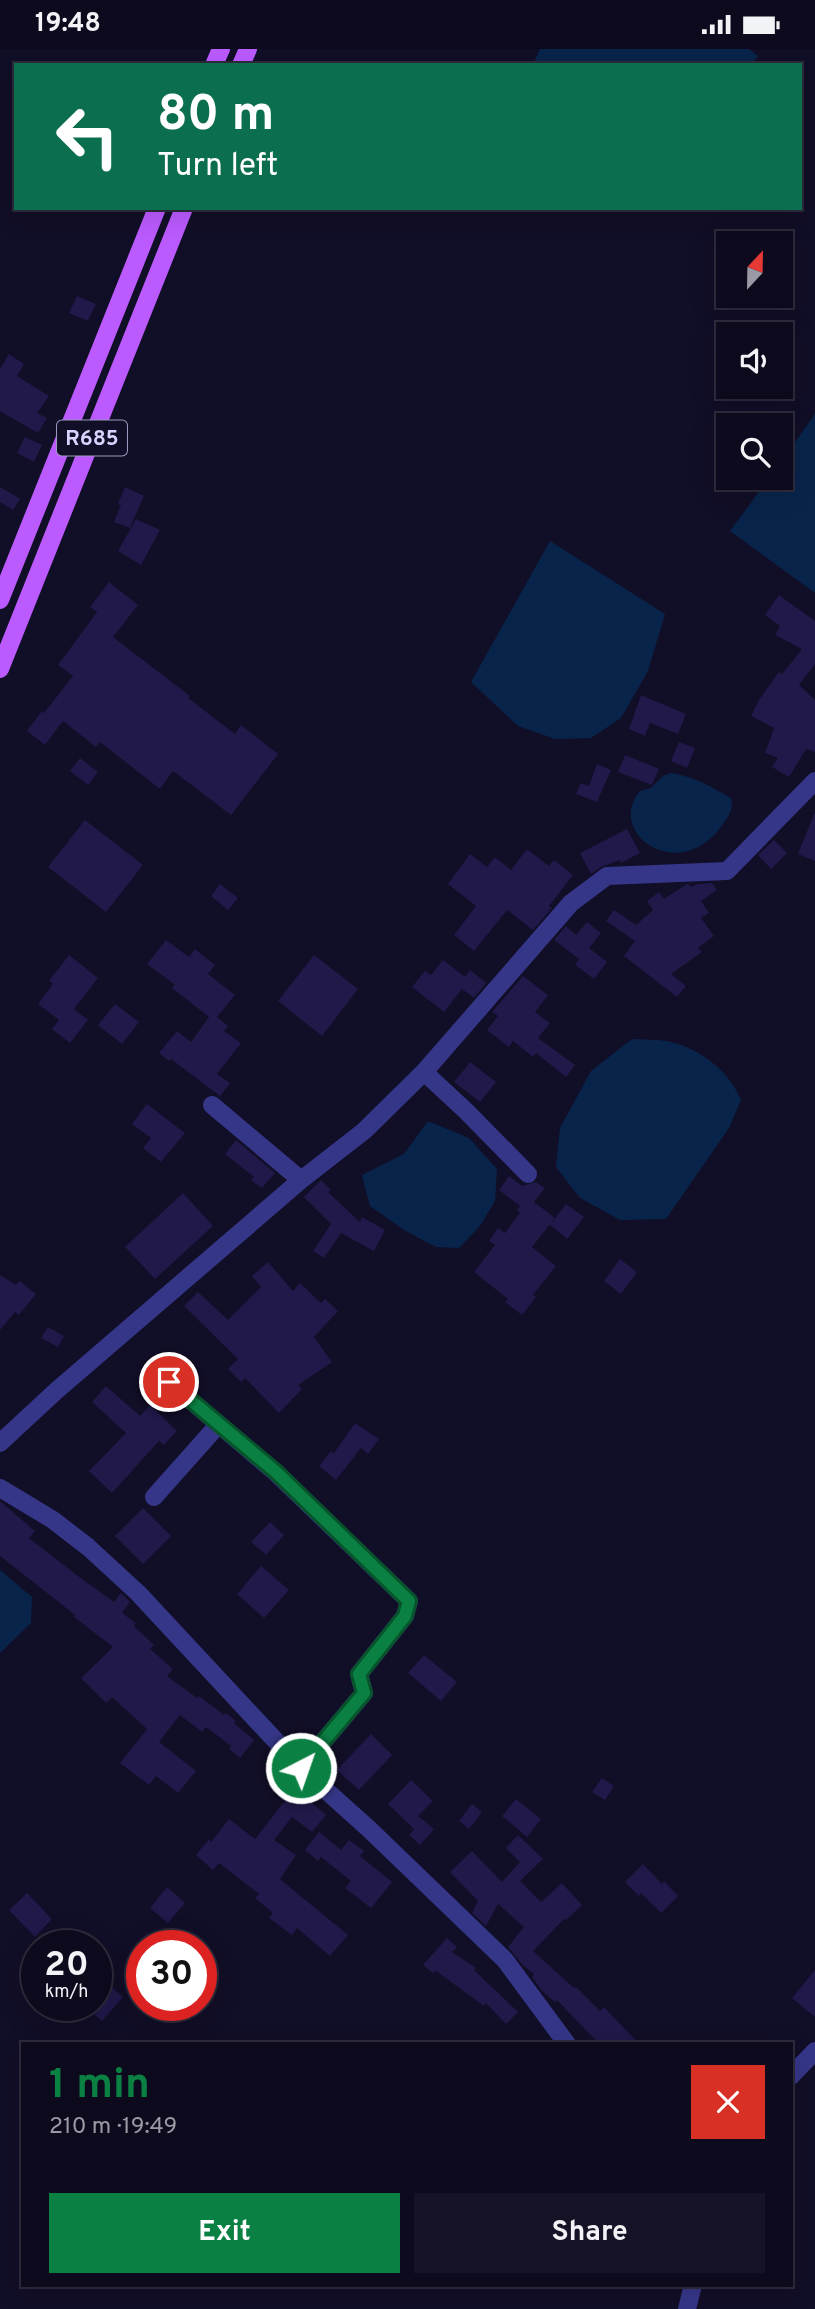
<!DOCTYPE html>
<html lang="en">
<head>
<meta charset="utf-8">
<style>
  :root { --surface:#0d0a1d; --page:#161326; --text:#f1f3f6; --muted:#9a9aa4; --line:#2d2b3b; --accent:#0b8043 }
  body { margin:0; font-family:Overpass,sans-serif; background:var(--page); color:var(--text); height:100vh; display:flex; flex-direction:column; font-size:26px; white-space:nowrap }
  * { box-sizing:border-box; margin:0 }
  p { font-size:23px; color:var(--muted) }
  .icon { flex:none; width:38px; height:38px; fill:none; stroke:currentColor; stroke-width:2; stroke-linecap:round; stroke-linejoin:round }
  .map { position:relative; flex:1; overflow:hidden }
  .panel { position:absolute; left:21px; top:1993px; width:772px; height:245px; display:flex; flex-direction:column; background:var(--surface); border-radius:0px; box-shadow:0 7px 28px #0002,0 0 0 2px var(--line) }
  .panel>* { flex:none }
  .hud { position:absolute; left:14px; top:14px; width:788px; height:147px; border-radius:0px; box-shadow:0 7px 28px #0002,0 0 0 2px var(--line); background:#0b6e4f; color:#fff; overflow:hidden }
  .needle { width:46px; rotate:22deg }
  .tools { position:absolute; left:716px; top:182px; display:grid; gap:14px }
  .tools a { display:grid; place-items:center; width:77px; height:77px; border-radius:0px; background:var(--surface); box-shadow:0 7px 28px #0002,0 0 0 2px var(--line); font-size:35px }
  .speed { position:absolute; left:21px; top:1881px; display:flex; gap:14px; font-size:35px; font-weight:700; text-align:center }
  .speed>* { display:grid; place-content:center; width:91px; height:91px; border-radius:50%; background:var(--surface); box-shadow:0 7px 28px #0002,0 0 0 2px var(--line); line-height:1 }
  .speed small { font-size:18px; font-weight:400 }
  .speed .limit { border:10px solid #d22; background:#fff; color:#111 }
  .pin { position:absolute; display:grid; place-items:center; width:60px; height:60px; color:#fff; margin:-30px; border:4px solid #fff; border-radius:50%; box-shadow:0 2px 7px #0007 }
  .me { position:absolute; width:77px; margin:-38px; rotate:41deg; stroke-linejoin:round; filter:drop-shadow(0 0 5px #0008) }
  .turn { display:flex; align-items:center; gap:24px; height:147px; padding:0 28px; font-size:32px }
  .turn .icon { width:91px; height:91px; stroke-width:2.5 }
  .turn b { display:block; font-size:49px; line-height:60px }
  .round { display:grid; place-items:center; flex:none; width:74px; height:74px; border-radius:0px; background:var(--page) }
  .headline { display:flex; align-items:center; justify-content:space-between; height:119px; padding:0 28px }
  h1 { font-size:42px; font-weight:700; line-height:52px; color:var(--accent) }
  .cta { display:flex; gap:14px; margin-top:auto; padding:14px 28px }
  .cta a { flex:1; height:80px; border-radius:0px; background:var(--accent); color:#fff; font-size:28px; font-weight:700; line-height:80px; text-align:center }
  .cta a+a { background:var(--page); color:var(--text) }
  .status { display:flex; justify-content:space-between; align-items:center; height:49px; padding:0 35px; background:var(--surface); direction:ltr }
  .status svg { height:19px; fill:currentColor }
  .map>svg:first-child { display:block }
  .water { fill:#09244b }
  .building { fill:#201949 }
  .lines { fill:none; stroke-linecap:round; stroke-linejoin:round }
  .minor { stroke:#363689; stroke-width:18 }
  .major { stroke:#bb5bff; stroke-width:18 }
  .route-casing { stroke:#07532c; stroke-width:18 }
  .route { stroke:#0b8043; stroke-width:12 }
  .labels { text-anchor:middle; stroke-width:5; stroke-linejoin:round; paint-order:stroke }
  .shield { fill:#110e27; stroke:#9c99be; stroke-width:2 }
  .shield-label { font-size:21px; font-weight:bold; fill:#d7d4ff }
</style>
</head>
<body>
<div class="status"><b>19:48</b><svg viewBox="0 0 49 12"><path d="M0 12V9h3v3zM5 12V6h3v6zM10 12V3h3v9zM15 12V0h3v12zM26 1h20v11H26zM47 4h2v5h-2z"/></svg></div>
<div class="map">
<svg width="815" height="2260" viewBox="0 0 815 2260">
  <rect width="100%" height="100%" fill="#110e27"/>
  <path class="water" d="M540,0H749L758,7L751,16H533Z
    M815,365V544L730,482L769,429H780L781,413Z
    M550,492L665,565L648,622L621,669L591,689L555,690L518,677L471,633Z
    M671,724C693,727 712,738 731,749C734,762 727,769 720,779C678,835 605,784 640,742L651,739L663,727Z
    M632,990C645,991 659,990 671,993C702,1001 729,1022 741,1051L729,1079L666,1170L620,1171L580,1149L556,1118L560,1079L591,1022Z
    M428,1072L469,1089L497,1120L495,1152L480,1177L459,1199L436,1198L404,1181L370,1157L362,1126L404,1105Z
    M0,1521L32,1548L31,1574L0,1604Z"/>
  <path class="building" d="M77,247L96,255L88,272L69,264Z
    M9,305L24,315L17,327L49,347L37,364L47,369L38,384L0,362V320Z
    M25,388L42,396L34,413L17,404Z
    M0,438L20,450L13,461L0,453Z
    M125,438L144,447L130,479L114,473L121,456L118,455Z
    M136,470L160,481L141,516L118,502Z
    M109,533L138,556L113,588L190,647L188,649L235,685L241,676L278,705L231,766L173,722L160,740L100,693L96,698L63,672L45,696L27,682L42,662L44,664L73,627L58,616L97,563L90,558Z
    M779,546L815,572V615L799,636L815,651V703L806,700L789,728L772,718L778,709L765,704L774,679L751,667L759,651L779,623L782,625L802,600L775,586L780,577L765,566Z
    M641,646L686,665L678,685L650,674L645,687L629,680Z
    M679,693L695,699L687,719L671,712Z
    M625,706L659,720L652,736L618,723Z
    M80,709L98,723L88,736L70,722Z
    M597,715L611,721L597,753L576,745L581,734L589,737Z
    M814,765H815V812L798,805Z
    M85,771L143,816L106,863L48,818Z
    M627,780L640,804L621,814L620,811L601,818L591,825L580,804Z
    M774,791L787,804L771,820L758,806Z
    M527,800L549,817L554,811L573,826L549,857L552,859L533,881L507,861L474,902L454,886L476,857L448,835L470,805L487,818L495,808L511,821Z
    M712,834L717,841L701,852L709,864L701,869L714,887L698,899L702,903L671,925L686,937L677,948L624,907L635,892L606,872L614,861L636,876L653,861L647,852L659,843L664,850L687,835L692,838L697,835Z
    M220,835L238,849L228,861L211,847Z
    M587,873L601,884L589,899L607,913L594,930L575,916L579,910L554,891L566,877L576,886Z
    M166,891L189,908L195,900L215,916L208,925L235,946L217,968L228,977L224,982L241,994L217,1025L230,1034L220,1047L171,1010L169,1012L159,1004L177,982L191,993L209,968L172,939L175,936L147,915Z
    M69,906L98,929L74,960L88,971L70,994L52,980L59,971L38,955L53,935L49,932Z
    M314,906L358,940L322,987L278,952Z
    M443,911L465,928L470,921L486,934L474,949L462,940L444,963L412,938L425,922L431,926Z
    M523,927L548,946L535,963L550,974L538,989L575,1016L566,1028L536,1004L533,1008L513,992L509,998L487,981L498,967L492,963Z
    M115,955L139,973L122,995L98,976Z
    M470,1013L496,1033L480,1053L454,1033Z
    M147,1055L185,1084L161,1113L143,1099L151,1089L132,1075Z
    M236,1091L275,1124L262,1139L251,1131L254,1128L225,1105Z
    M509,1127L522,1137L536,1133L545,1139L534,1153L555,1169L532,1198L556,1217L533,1246L536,1248L522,1266L505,1253L508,1250L474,1223L495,1196L489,1192L498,1179L505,1184L520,1164L517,1161L520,1157L499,1141Z
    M321,1131L331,1141L328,1143L360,1173L362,1168L385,1181L374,1202L341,1184L324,1209L313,1202L331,1175L304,1148Z
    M183,1144L213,1177L155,1230L125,1198Z
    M566,1155L584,1168L567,1190L550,1176Z
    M620,1210L637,1223L621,1245L604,1232Z
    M268,1213L293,1242L300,1234L321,1254L325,1250L338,1262L314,1288L332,1313L298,1336L302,1340L279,1364L245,1329L241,1333L228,1320L238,1310L184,1257L198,1243L228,1271L261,1238L252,1227Z
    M0,1226L16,1236L20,1232L36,1245L19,1266L15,1263L0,1281Z
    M48,1278L64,1287L58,1298L41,1289Z
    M106,1337L140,1367L150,1356L177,1382L164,1396L159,1392L112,1444L89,1422L126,1384L92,1353Z
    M355,1374L379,1390L368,1405L361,1399L336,1431L319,1417L331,1402L334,1404Z
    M0,1452L35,1482L29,1489L78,1527L114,1553L121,1544L130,1553L122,1564L136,1574L134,1577L154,1596L150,1600L173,1620L167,1627L197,1649L199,1647L224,1666L226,1664L236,1672L234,1674L254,1691L240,1709L229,1700L231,1697L206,1678L202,1683L180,1666L159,1693L196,1722L178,1744L156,1727L149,1736L120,1714L147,1680L112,1648L106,1654L81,1629L113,1598L74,1568L75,1566L0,1507Z
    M143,1459L171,1487L143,1515L115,1487Z
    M270,1473L284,1486L266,1506L251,1493Z
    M261,1517L289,1541L264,1569L237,1545Z
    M424,1606L457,1633L441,1652L408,1624Z
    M371,1685L392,1706L359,1741L337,1721Z
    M602,1729L614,1737L605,1751L592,1743Z
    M411,1731L433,1752L418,1767L434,1780L420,1796L409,1786L414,1780L388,1755Z
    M295,1739L326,1766L312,1783L292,1768L274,1791L296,1806L280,1830L348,1886L330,1907L297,1879L292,1886L269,1869L273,1864L255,1849L259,1845L219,1814L213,1821L196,1806L209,1790L211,1793L229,1770L255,1790Z
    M516,1750L541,1770L527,1788L502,1767Z
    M472,1755L482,1763L469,1780L459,1772Z
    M319,1783L341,1801L349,1791L364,1802L360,1807L392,1833L371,1859L345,1839L351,1832L321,1808L318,1812L305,1801Z
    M518,1786L543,1810L520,1832L541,1853L562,1834L582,1856L566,1871L564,1870L533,1902L574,1939L576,1938L600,1962L604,1958L639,1995H599L557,1951L555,1953L542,1942L532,1928L534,1925L523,1916L508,1898L524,1878L498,1855L486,1877L472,1864L478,1852L450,1823L472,1802L502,1833L520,1813L506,1799Z
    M643,1815L662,1835L664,1832L678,1847L661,1864L641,1844L639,1847L625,1833Z
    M167,1838L185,1854L168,1874L150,1859Z
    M27,1844L52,1870L35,1888L9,1861Z
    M447,1889L457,1898L452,1903L476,1919L474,1921L518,1963L506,1975L486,1954L484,1957L436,1922L433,1924L423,1916Z
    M815,1921V1968L792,1949Z
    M96,1924L123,1948L102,1972L84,1956H96Z"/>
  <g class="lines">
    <path class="minor" d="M424,1023L466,1062L528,1125
      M212,1056L301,1131
      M169,1333L276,1424L409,1552L405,1567L359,1625L364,1644L301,1719
      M0,1394L56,1342L301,1131L364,1082L424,1023L571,854L607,827L727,822L815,732
      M0,1439L53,1471L88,1498L138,1544L301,1719L369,1780L505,1911L567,1995
      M154,1448L219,1375
      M791,2027L815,2002
      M687,2260L693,2236"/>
    <path class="major" d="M214,16L221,0
      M241,16L248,0
      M0,551L157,159
      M0,620L184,159"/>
  </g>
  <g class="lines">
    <g class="route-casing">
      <path id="route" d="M169,1333L276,1423L409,1552L405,1567L359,1625L364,1644L301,1719"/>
    </g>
    <use href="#route" class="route"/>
  </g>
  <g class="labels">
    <rect class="shield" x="57" y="371.5" width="70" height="35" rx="5"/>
    <g class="shield-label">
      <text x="92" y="396">R685</text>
    </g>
  </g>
</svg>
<div class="tools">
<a><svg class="needle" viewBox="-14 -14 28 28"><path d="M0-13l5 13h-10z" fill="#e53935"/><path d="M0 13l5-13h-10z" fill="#9a9aa4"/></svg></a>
<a><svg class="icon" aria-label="sound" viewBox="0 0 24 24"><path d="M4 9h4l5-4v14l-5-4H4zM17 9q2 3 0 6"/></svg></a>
<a><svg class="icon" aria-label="search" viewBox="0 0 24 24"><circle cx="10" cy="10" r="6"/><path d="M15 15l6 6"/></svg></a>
</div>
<div class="speed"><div>20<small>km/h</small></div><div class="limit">30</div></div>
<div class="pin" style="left:169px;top:1333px;background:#d93025"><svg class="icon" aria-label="arrive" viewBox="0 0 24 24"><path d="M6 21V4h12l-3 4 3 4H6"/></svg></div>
<svg class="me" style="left:301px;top:1719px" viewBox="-20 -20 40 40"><circle r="17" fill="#0b8043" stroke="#fff" stroke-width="3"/><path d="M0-11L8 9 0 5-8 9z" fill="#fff"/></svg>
<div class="hud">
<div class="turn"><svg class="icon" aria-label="left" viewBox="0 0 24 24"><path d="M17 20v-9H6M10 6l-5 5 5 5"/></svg><div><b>80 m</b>Turn left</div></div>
</div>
<section class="panel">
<div class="headline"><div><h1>1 min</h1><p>210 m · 19:49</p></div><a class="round" style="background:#d93025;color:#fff"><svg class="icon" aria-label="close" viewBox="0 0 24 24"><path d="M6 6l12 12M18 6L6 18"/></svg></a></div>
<div class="cta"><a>Exit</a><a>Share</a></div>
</section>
</div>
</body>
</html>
